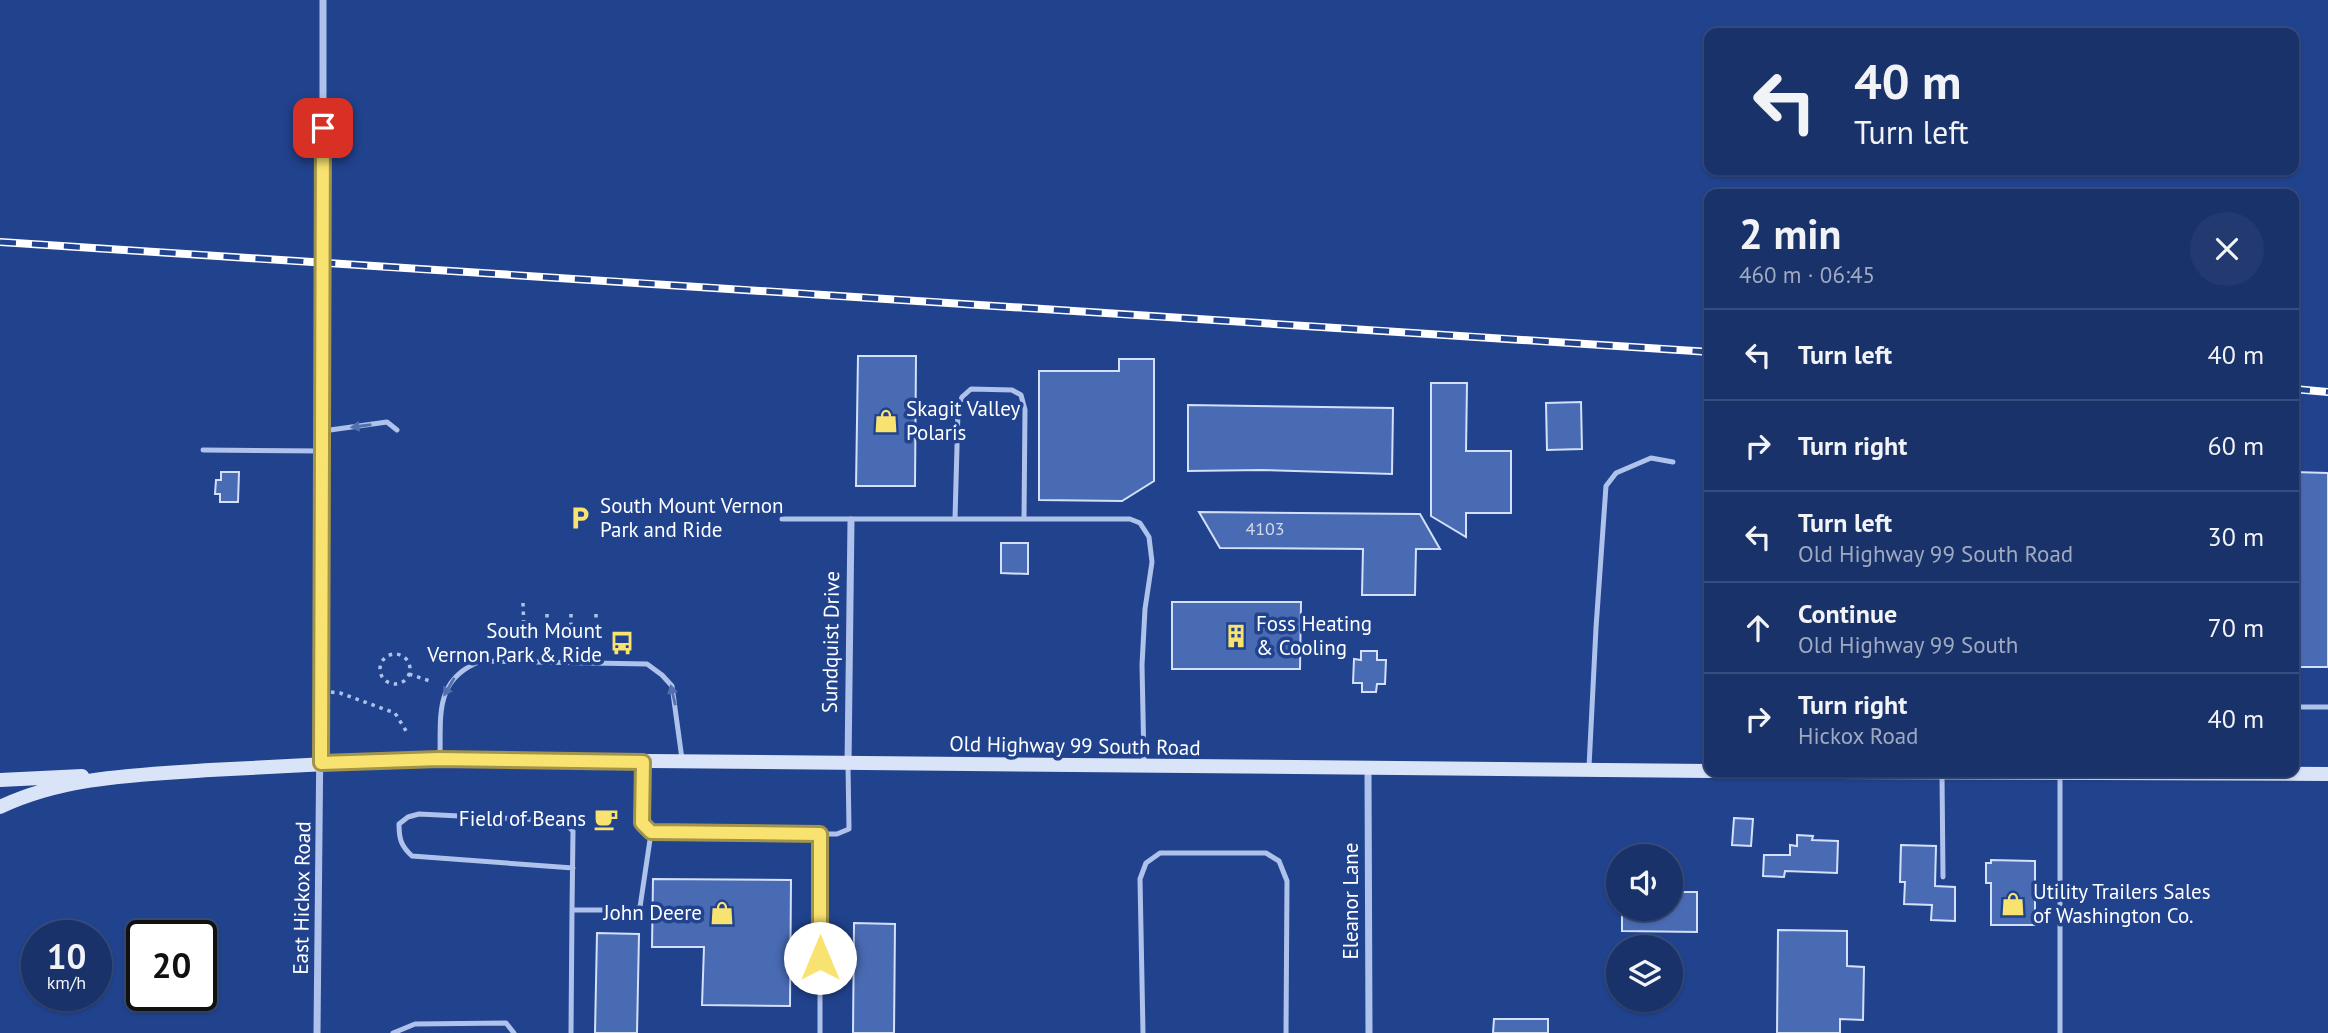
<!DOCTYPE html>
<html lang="en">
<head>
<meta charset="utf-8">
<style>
  :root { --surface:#19326a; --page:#223a70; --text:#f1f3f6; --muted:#9faac1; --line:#374d7e }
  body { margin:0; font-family:"PT Sans",sans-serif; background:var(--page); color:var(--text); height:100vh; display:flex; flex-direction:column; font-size:26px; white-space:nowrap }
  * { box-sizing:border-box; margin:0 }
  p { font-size:23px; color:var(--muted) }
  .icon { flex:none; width:38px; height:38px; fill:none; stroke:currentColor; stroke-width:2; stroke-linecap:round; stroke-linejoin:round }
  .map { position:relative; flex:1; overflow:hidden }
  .side { position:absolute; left:1704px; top:189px; width:595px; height:588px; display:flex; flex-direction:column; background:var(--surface); border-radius:14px; box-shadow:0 2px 5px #0004,0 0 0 2px var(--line) }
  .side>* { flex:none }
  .top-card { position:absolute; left:1704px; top:28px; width:595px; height:147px; border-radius:14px; box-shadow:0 2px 5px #0004,0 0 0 2px var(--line); background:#19326a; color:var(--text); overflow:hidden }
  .fabs { position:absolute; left:1606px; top:844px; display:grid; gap:14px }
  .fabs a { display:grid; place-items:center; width:77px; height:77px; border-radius:50%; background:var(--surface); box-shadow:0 2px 5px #0004,0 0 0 2px var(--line); font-size:35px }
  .speed { position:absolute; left:21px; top:920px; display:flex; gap:14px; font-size:35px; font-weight:700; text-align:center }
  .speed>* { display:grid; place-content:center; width:91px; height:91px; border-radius:50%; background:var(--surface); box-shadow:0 2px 5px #0004,0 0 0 2px var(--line); line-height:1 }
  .speed small { font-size:18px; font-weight:400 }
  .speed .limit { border:4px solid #111; border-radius:10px; background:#fff; color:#111 }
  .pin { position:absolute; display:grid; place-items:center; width:60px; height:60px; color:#fff; margin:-30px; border-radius:14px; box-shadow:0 4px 10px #0006 }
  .me { position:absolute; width:77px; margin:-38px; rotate:0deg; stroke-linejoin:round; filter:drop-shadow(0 0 5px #0008) }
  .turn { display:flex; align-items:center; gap:24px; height:147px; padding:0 35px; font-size:32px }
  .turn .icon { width:91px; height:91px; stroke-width:2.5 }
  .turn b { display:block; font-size:49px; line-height:60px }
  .round { display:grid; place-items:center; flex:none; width:74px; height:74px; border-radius:37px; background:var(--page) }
  .headline { display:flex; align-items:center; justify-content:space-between; height:119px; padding:0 35px }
  h1 { font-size:42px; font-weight:700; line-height:52px }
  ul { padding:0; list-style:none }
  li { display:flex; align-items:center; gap:21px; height:91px; padding:0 35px; border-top:2px solid var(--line) }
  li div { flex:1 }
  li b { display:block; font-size:26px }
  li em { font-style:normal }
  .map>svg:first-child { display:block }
  .building { fill:#496bb4; stroke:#d4e0f9; stroke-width:2 }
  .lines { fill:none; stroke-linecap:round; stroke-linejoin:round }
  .path { stroke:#afc2ec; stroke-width:3.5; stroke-dasharray:3.5 5; stroke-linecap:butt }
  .lane { stroke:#afc2ec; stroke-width:5 }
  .street { stroke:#afc2ec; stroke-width:7 }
  .secondary { stroke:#dae4f9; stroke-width:14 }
  .rail-casing { stroke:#fff; stroke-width:8 }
  .rail { stroke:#21428d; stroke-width:5; stroke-dasharray:16; stroke-linecap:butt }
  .oneway { fill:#536fae }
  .route-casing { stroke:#a29449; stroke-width:18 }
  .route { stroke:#f9e370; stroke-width:12 }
  .labels { text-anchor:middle; stroke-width:7; stroke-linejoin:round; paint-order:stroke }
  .number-label { font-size:18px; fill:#d2daec }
  .poi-label { font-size:21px; fill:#fff; stroke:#21428d; text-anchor:start }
  .street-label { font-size:21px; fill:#fff; stroke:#21428d }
</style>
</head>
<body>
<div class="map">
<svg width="2328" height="1033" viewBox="0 0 2328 1033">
  <rect width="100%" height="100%" fill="#21428d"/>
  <path class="building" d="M858,356H916L915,486H856Z
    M1119,359H1154V481L1122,501L1039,500V371H1119Z
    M1431,383H1467L1466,451H1511V513H1466V537L1431,516Z
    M1581,402L1582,449L1547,450L1546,403Z
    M1188,405L1393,408L1392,474L1262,470L1188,471Z
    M221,472H239L238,502H220V494H215L216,480H221Z
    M2294,472L2328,473V667H2294Z
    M1199,512L1420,514L1440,549H1416L1415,595H1362L1363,549L1220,548Z
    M1001,543H1028V574L1001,573Z
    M1172,602H1301L1300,669H1172Z
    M1361,651H1377V660H1386L1385,684H1377L1376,692H1362V683H1353L1354,659L1361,660Z
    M1734,818L1753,819L1751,846L1732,845Z
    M1797,835L1813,836L1812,840L1838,841L1837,873L1785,871L1784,877L1763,876L1764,855H1790V845L1797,846Z
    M1901,845L1936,846L1935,886L1955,887V921L1931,920L1932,905L1904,904L1905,882H1900Z
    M1991,860L2035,861V925H1991V883H1986V863H1991Z
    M653,879L791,880L790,1006L702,1005L704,947H652Z
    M1671,892H1697V932L1622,931V908H1671Z
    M854,923L895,924L894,1033H853Z
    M1778,930L1847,931V966L1864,967L1863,1020L1840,1019V1033H1777Z
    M597,933L639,934L637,1033H595Z
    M1494,1019H1548V1033H1493Z"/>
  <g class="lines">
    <path class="path" d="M523,603L524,632
      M547,614V632
      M571,614V632
      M596,614V632
      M380 669a15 15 0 1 1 30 0a15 15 0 1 1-30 0Z
      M409,674L433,682
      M331,692L340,693L395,713L408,734"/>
    <path class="lane" d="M323,431L387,422L397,430
      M203,450L323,451
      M782,519H1130L1140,523L1149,537L1152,562L1145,609L1142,665L1144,763
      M955,519L958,411L962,397L971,389L1012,390L1021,395L1025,410L1024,519
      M2294,705V765
      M2296,707H2328
      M440,757C441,715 434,679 481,661L647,664L662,675L672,686L682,759
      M643,764L642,823L651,833L820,834H837L849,829L848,765
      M1589,767L1596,628L1606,486L1616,473L1651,458L1673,462
      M2060,773V1033
      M1942,775L1943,877
      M572,910L573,831L562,821L419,814L408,817L399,824C399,839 401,846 412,856L573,868
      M393,1033L415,1024L506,1023L514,1033
      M571,1033L572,910H632L640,907L651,833
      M820,1033V834
      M1143,1033L1140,879L1146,863L1160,853H1266L1279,861L1287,881L1286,1033"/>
    <path class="street" d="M848,764L851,520
      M1368,769L1369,1033
      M317,1033L323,431V0"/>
    <path class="secondary" d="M1836,772L2328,774
      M0,780L82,776
      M0,807C65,776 139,775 210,770C286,766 363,762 439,759L1710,771"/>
    <g class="rail-casing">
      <path id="rail" d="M0,242L1710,352
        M2294,389L2328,392"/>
    </g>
    <use href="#rail" class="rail"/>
  </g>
  <defs><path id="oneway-solid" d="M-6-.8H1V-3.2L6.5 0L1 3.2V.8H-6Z" transform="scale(1.75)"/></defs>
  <g class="oneway">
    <use href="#oneway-solid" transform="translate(361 426) rotate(172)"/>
    <use href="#oneway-solid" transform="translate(449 687) rotate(120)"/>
    <use href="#oneway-solid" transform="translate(673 695) rotate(-103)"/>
  </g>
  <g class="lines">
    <g class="route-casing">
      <path id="route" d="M323,128L321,763L439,759L643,762L642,823L651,832L820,834V958"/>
    </g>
    <use href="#route" class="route"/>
  </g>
  <defs>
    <g id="shop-bare" transform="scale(1.89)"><path d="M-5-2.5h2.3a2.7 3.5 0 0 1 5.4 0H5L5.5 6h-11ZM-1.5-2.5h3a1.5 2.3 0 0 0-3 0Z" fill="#f9e370" stroke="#21428d" stroke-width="2.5" paint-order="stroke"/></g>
    <g id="parking-bare" transform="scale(1.89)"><path d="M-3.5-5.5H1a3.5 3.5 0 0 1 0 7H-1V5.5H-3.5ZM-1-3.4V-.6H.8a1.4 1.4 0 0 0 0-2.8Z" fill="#f9e370" stroke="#21428d" stroke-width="2.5" paint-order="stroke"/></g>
    <g id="building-bare" transform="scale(1.89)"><path d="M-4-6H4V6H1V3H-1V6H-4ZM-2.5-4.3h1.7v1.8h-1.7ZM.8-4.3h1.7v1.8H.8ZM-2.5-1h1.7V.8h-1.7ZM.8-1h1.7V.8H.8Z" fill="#f9e370" stroke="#21428d" stroke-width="2.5" paint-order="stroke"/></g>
    <g id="bus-bare" transform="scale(1.89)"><path d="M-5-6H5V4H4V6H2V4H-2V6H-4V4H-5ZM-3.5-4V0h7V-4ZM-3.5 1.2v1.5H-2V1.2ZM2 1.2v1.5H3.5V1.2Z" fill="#f9e370" stroke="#21428d" stroke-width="2.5" paint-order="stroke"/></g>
    <g id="cafe-bare" transform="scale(1.89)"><path d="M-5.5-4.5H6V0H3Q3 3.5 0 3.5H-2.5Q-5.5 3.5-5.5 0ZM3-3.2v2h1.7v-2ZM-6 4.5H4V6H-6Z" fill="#f9e370" stroke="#21428d" stroke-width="2.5" paint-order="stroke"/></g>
  </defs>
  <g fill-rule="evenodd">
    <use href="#shop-bare" x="886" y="421"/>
    <use href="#parking-bare" x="580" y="518"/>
    <use href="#building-bare" x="1236" y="636"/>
    <use href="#bus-bare" x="622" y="643"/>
    <use href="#cafe-bare" x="606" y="819"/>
    <use href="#shop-bare" x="2013" y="904"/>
    <use href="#shop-bare" x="722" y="913"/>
  </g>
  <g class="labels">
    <g class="number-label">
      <text x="1265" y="535">4103</text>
    </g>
    <g class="poi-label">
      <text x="906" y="416">Skagit Valley<tspan x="906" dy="24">Polaris</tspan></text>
      <text x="600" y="513">South Mount Vernon<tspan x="600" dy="24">Park and Ride</tspan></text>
      <text x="1256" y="631">Foss Heating<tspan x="1256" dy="24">&amp; Cooling</tspan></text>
      <text x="602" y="638" text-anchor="end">South Mount<tspan x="602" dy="24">Vernon Park &amp; Ride</tspan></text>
      <text x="586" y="826" text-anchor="end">Field of Beans</text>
      <text x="2033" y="899">Utility Trailers Sales<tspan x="2033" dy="24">of Washington Co.</tspan></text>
      <text x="702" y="920" text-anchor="end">John Deere</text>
    </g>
    <g class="street-label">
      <text transform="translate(831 642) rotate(-89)" y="7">Sundquist Drive</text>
      <text transform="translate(1075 746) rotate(1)" y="7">Old Highway 99 South Road</text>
      <text transform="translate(302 898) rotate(-89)" y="7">East Hickox Road</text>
      <text transform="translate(1351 901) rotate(-90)" y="7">Eleanor Lane</text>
    </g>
  </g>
</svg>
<div class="fabs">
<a><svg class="icon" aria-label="sound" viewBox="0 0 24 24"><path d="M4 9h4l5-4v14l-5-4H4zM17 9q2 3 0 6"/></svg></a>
<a><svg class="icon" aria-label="layers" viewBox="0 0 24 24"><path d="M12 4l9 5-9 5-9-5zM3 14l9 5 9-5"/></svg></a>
</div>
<div class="speed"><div>10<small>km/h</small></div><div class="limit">20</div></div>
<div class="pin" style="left:323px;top:128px;background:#d93025"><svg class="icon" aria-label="arrive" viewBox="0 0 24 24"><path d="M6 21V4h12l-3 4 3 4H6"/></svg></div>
<svg class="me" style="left:820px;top:958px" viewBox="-20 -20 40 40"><circle r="19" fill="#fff"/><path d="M0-13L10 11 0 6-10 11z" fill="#f9e370"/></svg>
<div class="top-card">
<div class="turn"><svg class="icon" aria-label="left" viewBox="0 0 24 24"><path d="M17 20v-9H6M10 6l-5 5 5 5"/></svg><div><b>40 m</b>Turn left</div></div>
</div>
<section class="side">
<div class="headline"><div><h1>2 min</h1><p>460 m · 06:45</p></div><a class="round"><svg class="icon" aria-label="close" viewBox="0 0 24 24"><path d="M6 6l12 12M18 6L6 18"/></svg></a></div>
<ul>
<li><svg class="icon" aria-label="left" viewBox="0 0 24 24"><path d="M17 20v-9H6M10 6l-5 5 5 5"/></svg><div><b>Turn left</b></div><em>40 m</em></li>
<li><svg class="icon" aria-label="right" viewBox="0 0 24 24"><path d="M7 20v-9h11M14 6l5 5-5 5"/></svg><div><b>Turn right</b></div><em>60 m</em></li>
<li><svg class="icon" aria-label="left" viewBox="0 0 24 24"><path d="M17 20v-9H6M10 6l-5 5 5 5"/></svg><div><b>Turn left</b><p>Old Highway 99 South Road</p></div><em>30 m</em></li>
<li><svg class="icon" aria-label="ahead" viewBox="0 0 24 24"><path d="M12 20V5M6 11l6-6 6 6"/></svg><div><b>Continue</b><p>Old Highway 99 South</p></div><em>70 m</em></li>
<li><svg class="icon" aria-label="right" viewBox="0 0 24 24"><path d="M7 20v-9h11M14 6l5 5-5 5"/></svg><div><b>Turn right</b><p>Hickox Road</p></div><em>40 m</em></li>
</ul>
</section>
</div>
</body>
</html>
